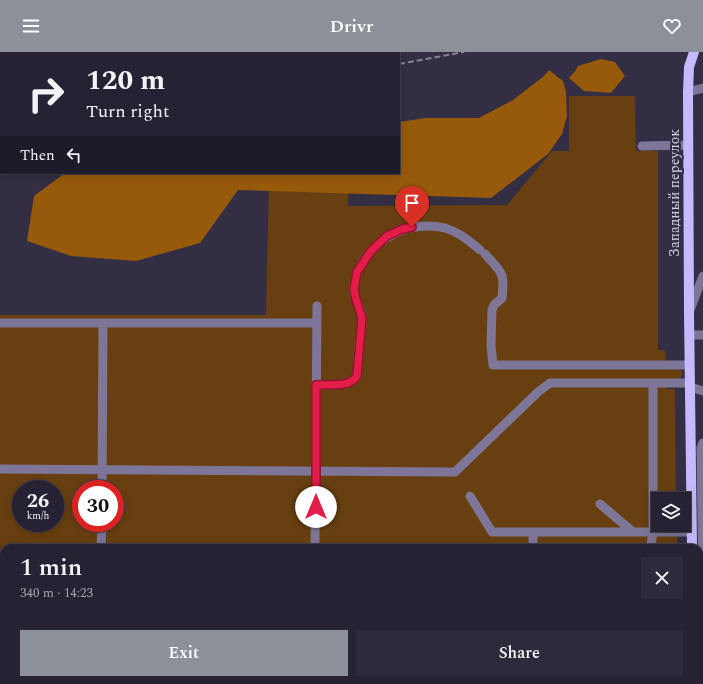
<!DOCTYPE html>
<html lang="en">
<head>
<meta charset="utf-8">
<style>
  :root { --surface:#262233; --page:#2e2a3b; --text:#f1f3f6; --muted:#a4a4ac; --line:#423f4e; --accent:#8c9099 }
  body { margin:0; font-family:Spectral,serif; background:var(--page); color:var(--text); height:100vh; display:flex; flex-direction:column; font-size:15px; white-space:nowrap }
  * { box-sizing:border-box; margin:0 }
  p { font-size:13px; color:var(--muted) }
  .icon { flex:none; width:22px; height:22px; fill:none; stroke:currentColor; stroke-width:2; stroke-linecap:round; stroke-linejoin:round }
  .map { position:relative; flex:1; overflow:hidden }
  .panel { position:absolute; left:0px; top:492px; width:703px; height:140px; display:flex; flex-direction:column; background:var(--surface); border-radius:12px 12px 0 0; box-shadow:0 2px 10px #0003,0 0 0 1px var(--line) }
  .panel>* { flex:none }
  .hud { position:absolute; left:0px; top:0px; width:400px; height:122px; box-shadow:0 2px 10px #0003,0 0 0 1px var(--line); background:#262233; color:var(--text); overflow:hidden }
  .fabs { position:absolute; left:651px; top:440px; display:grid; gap:8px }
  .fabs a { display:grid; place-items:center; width:40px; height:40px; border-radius:0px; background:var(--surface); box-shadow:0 2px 10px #0003,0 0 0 1px var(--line); font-size:20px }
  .speed { position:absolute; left:12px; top:428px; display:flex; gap:8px; font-size:20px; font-weight:700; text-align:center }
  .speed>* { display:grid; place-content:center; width:52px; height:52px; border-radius:50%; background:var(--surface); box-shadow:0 2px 10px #0003,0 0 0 1px var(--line); line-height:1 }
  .speed small { font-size:10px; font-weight:400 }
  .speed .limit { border:6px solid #d22; background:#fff; color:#111 }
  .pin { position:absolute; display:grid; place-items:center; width:34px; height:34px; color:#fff; margin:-41px -17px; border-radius:50% 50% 50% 0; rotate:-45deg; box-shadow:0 0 4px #0007 }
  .pin .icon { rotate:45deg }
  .me { position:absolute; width:44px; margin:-22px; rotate:0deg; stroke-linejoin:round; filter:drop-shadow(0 0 3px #0008) }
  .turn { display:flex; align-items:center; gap:14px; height:84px; padding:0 20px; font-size:18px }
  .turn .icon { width:52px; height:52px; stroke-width:2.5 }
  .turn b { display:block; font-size:28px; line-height:34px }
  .then { display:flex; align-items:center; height:38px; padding:0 20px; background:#0003; gap:8px; font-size:15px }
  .round { display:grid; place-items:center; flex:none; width:42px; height:42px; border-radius:0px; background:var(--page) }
  .head { display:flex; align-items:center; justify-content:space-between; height:68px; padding:0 20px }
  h1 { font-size:24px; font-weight:600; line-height:30px }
  .primary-button { display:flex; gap:8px; margin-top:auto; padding:8px 20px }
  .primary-button a { flex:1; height:46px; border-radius:0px; background:var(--accent); color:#fff; font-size:16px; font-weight:600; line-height:46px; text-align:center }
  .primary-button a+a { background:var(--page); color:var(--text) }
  header { display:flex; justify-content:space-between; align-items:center; height:52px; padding:0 20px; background:var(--accent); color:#fff; font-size:18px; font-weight:600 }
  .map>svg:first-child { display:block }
  .green { fill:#683f10; fill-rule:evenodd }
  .forest { fill:#975a0b }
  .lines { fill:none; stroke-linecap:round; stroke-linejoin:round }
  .minor { stroke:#7d7698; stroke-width:9 }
  .major { stroke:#c7b9ff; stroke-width:10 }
  .rail { stroke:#878496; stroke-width:2; stroke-dasharray:6 3; stroke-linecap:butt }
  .route-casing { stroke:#92132f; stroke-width:10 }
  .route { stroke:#e11d48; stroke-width:7 }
  .labels { text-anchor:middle; stroke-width:4; stroke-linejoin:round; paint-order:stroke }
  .street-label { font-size:14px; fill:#d2d0de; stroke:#332e44 }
</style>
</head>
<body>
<header><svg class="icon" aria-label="menu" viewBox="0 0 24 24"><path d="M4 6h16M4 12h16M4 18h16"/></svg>Drivr<svg class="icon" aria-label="heart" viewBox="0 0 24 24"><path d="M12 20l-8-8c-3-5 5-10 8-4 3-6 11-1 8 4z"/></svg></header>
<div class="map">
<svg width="703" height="632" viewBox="0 0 703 632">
  <rect width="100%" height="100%" fill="#332e44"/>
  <path class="green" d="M569,44H635L636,99H658V298H665L666,317H679L682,319V324L679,327H666V337H675L676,447H658V473H677V496H4V628H678V632H0V263H266L269,126L348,127V154L507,153L552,99H569ZM21,437H55V471H21ZM81,437H115V471H81Z"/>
  <path class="forest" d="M0,0H270L1,1L0,56Z
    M601,7L615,10L625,24L611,41L584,39L569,26L576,18L578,14Z
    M549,18L563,29L566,40L567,64L562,82L548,102L491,146L238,138L200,191L136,209L71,204L27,189L34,144L65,121H399V70L426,66H479L513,48L544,24Z"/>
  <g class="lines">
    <path class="minor" d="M66,1V0
      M688,40L703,36
      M642,94L688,93
      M485,202C502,221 505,220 502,246L494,253L492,258L491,294L493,313H689
      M690,258L703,224
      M0,271H317
      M689,283H703
      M316,333C330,332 349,336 357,324C358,311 358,299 360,287C361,280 362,273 362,266C362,255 352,246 354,234C361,193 404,166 445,176C459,180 469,189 480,198
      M690,335L703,339
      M703,391L701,396L703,539
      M0,417L455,420L538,340L550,331H690
      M102,437L103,271
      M470,444L492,480H691
      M600,452L633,480
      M651,493L653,480V331
      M101,496L102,471
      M315,496L317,254
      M533,496V480
      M699,609H703
      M100,632V628
      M315,632V628
      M533,632V628"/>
    <path class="major" d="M692,496L689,261L688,40L689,15L694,0
      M693,628V632"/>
    <path class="rail" d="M399,12L464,0
      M0,83H1"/>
  </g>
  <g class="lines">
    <g class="route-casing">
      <path id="route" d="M316,455V333C330,332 349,336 357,324L362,266L356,247L354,237L357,220L371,199L387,184L403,177L412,175"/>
    </g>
    <use href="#route" class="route"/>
  </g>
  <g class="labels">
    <g class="street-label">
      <text transform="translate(674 141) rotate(-90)" y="5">Западный переулок</text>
    </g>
  </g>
</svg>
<div class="fabs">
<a><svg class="icon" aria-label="layers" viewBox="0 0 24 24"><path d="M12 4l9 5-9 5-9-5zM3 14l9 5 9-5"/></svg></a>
</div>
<div class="speed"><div>26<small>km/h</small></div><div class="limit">30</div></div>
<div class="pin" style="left:412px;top:175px;background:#d93025"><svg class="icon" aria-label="arrive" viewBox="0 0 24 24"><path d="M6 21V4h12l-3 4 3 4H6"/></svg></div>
<svg class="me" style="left:316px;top:455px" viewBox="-20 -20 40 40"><circle r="19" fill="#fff"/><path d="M0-13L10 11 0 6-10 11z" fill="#e11d48"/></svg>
<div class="hud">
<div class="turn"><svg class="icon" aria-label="right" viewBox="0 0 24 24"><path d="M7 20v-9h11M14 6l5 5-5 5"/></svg><div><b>120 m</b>Turn right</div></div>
<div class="then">Then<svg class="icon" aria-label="left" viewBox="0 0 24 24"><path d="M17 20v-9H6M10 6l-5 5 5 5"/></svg></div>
</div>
<section class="panel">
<div class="head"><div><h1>1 min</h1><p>340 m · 14:23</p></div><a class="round"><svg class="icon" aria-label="close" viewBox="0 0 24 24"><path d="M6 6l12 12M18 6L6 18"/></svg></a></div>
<div class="primary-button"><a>Exit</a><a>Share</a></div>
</section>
</div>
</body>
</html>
